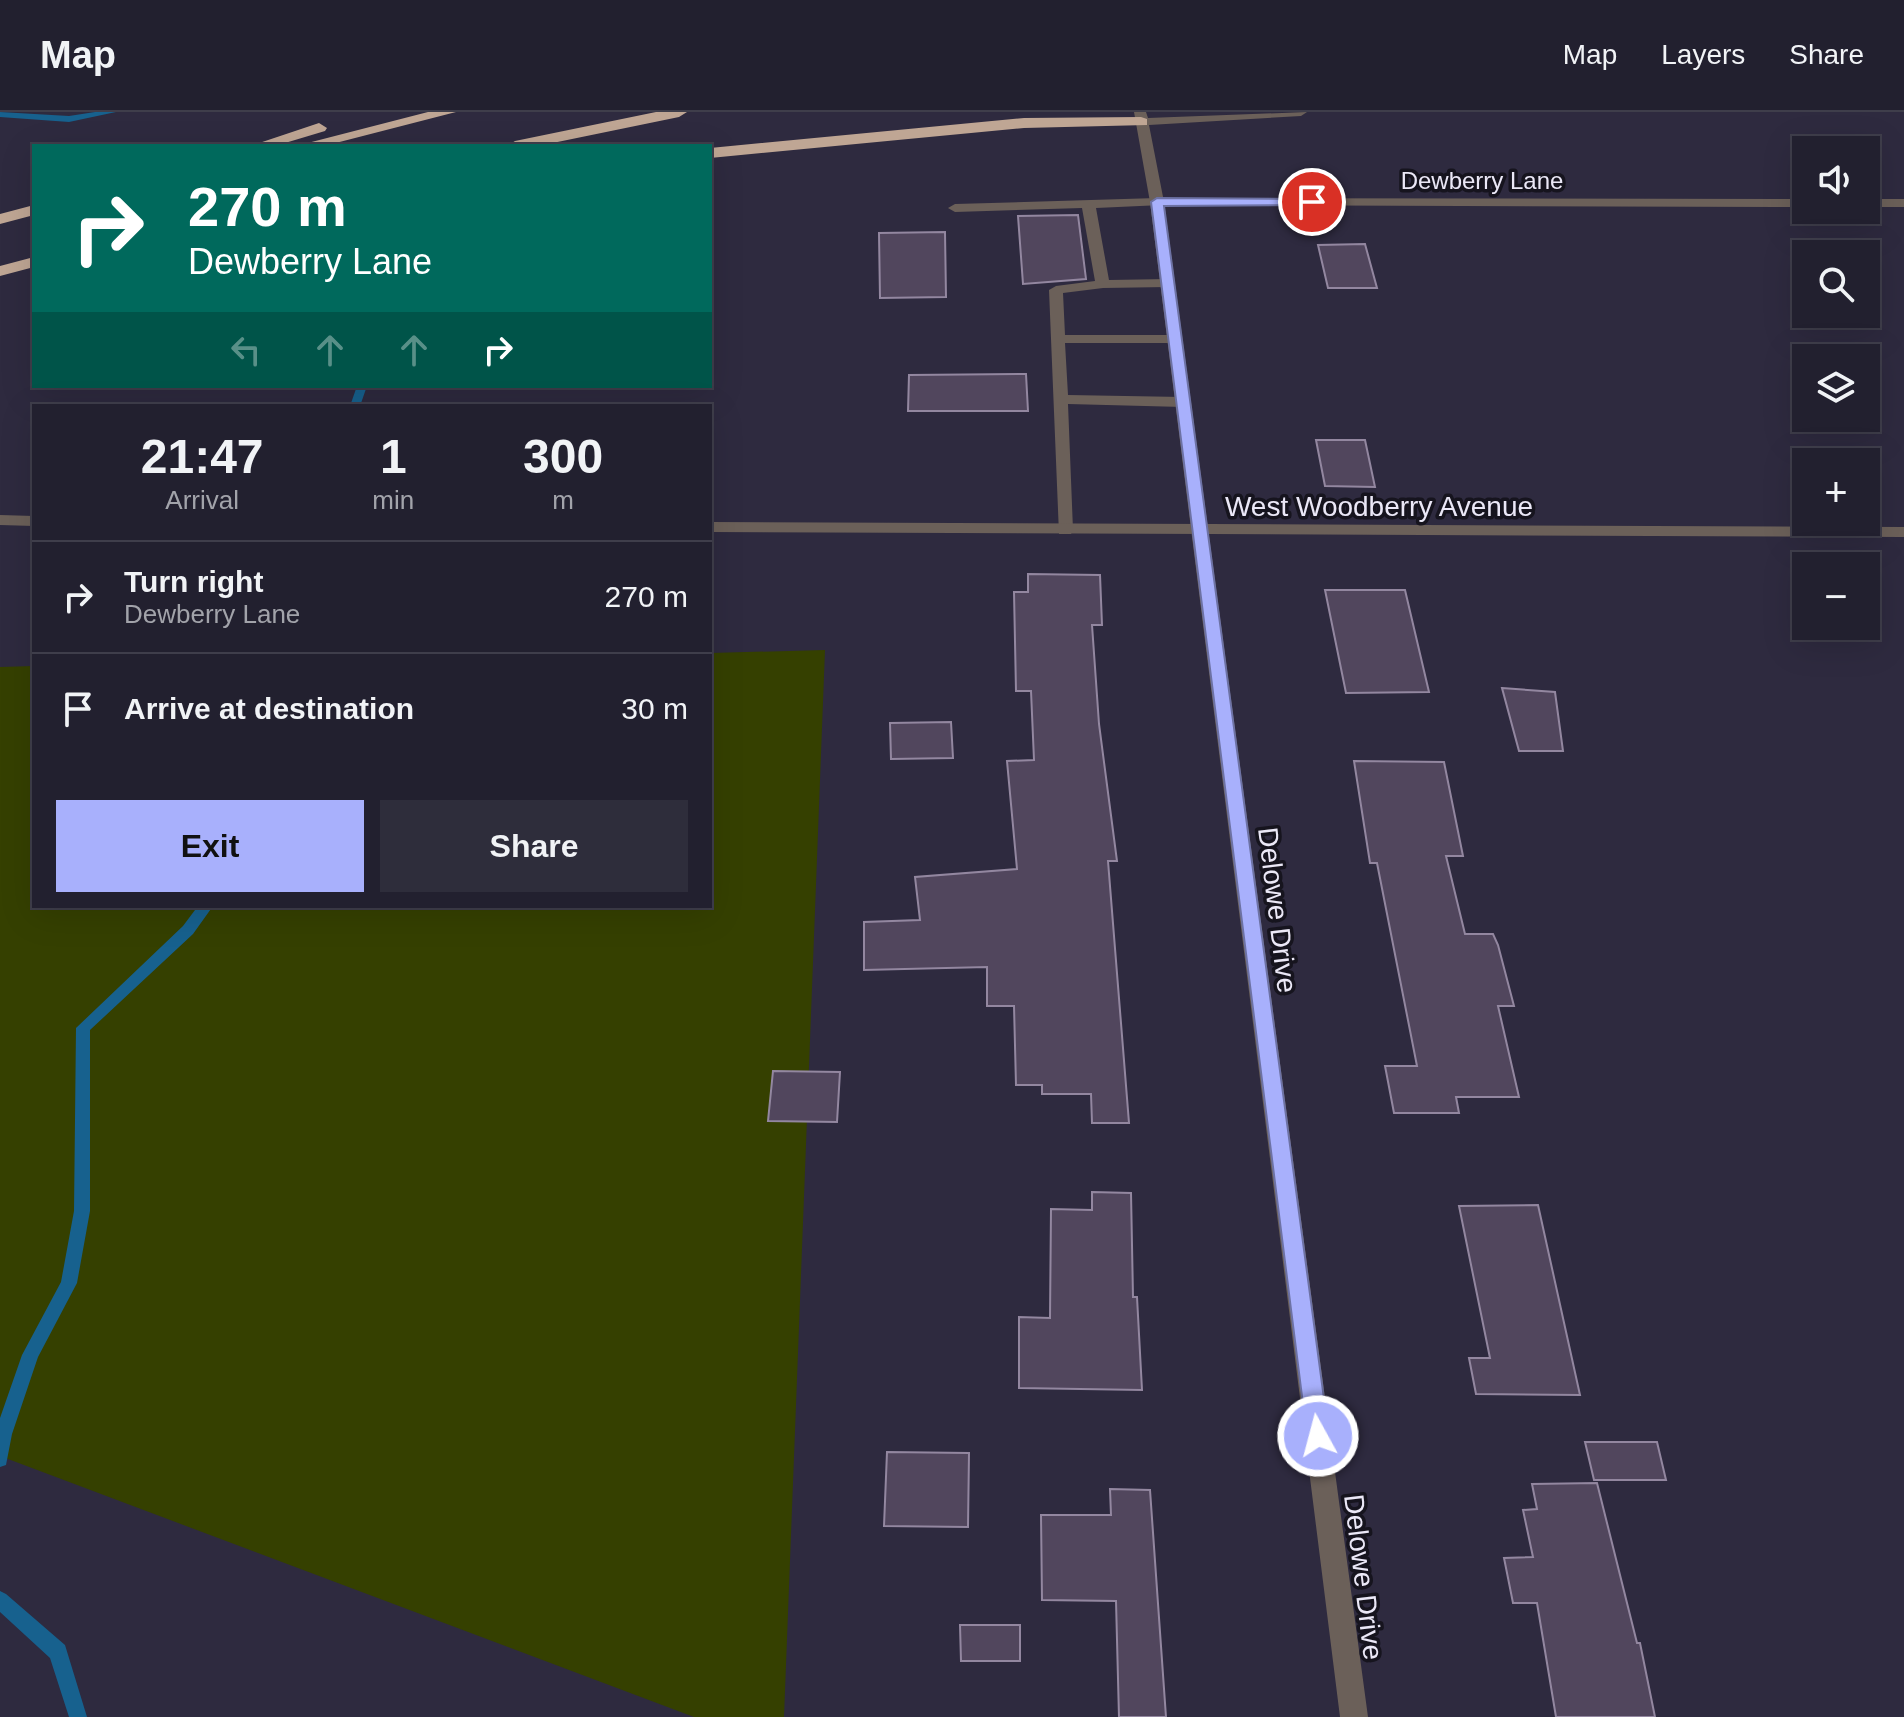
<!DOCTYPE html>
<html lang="en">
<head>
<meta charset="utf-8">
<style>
  :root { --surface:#22202f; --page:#2e2d3b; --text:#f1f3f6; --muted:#a2a3aa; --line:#3f3e4b; --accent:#a8b0fc }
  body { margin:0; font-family:Helvetica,sans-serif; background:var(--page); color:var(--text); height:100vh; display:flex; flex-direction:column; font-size:30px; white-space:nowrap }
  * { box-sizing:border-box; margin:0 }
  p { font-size:26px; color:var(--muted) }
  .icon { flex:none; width:44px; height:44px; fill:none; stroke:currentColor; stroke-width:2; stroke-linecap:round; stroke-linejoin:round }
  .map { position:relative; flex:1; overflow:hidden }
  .sheet { position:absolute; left:32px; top:292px; width:680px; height:504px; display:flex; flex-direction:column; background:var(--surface); border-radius:0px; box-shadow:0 8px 32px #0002,0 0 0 2px var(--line) }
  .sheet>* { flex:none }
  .banner { position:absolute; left:32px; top:32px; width:680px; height:244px; border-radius:0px; box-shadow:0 8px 32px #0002,0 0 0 2px var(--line); background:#00695c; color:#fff; overflow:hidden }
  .buttons { position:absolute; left:1792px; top:24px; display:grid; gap:16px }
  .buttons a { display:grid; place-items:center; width:88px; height:88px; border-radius:0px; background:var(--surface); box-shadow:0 8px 32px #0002,0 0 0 2px var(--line); font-size:40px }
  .pin { position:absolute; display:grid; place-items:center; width:68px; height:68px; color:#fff; margin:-34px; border:4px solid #fff; border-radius:50%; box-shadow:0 2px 8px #0007 }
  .me { position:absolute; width:88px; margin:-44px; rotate:353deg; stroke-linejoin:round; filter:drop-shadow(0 0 6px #0008) }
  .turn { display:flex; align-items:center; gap:28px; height:168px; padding:0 24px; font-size:36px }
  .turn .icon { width:104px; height:104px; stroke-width:2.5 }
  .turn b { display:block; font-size:56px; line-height:68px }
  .lanes { display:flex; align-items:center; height:76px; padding:0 24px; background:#0003; justify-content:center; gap:40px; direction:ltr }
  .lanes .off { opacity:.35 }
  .eta { display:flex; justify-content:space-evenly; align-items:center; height:136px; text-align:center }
  .eta b { font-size:48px; font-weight:700; line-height:56px }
  .primary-button { display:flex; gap:16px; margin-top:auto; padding:16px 24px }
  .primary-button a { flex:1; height:92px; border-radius:0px; background:var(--accent); color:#111; font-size:32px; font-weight:700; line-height:92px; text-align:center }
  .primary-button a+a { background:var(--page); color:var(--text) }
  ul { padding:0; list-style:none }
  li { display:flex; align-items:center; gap:24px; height:112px; padding:0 24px; border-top:2px solid var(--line) }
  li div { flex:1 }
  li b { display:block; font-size:30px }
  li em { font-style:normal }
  header { display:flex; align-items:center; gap:48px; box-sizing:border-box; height:112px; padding:0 40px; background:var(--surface); border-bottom:2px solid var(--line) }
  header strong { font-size:38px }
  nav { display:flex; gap:44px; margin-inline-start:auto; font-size:28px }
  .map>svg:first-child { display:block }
  .green { fill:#354000 }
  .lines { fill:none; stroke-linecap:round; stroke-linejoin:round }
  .stream { fill:#17618e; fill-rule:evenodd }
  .building { fill:#51465d; stroke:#9387a0; stroke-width:2 }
  .service { fill:#6b6059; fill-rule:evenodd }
  .minor { fill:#6b6059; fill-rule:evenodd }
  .tertiary { fill:#6b6059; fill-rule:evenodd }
  .motorway { fill:#bfa694; fill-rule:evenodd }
  .route { fill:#a8b0fc; stroke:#6d72a4; stroke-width:2 }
  .labels { text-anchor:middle; stroke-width:7; stroke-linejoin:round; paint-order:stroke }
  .far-street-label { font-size:24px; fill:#ebe8f7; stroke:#16141e }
  .street-label { font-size:28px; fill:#ebe8f7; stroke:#16141e }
</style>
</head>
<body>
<header>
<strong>Map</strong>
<nav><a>Map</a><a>Layers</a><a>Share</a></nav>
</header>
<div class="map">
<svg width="1904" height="1605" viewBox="0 0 1904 1605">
  <rect width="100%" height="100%" fill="#2e2a3f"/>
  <path class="green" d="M825,538L784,1605H694L0,1344V555L34,554V794H710V541Z"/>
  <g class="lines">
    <path class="stream" d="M0,0L69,4L95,0H116L69,10L0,5Z
      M357,274H367L360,294H350Z
      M198,794H213L193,822L90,918V1099L77,1171L38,1245L12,1322L6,1353L0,1355V1306L22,1243L61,1170L74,1099L76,916L183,814Z
      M0,1479L6,1482L65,1533L87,1605H69L50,1546L0,1500Z"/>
  </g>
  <path class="building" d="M1078,103L1086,167L1023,172L1018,104Z
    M945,120L946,185L880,186L879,121Z
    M1365,132L1377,176H1328L1318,133Z
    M1026,262L1028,299H908L909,263Z
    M1316,328H1365L1375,375L1325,374Z
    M1028,462L1100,463L1102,513H1092L1099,612L1117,749H1108L1129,1011H1092L1091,982H1042V973H1016L1014,894H987V855L864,858V810L920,808L915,765L1017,757L1007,649L1034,648L1031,579H1016L1014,480H1028Z
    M1325,478H1405L1429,580L1346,581Z
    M1502,576L1555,580L1563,639H1519Z
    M951,610L953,646L891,647L890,611Z
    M1354,649L1444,650L1463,744H1446L1465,822H1493L1498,833L1514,894H1498L1519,985H1456L1459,1001H1394L1385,954H1417L1377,751H1370Z
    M773,959L840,960L837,1010L768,1009Z
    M1092,1080L1131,1081L1133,1185H1137L1142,1278L1019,1276V1205L1050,1206L1051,1097L1092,1098Z
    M1538,1093L1580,1283L1476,1282L1469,1246H1490L1459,1094Z
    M1585,1330H1657L1666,1368H1594Z
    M887,1340L969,1341L968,1415L884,1414Z
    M1597,1371L1637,1531H1640L1655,1605H1556L1537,1491H1513L1504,1446L1533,1445L1523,1398L1537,1397L1532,1372Z
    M1110,1377L1150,1378L1166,1605H1119L1116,1489L1042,1488L1041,1403H1111Z
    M960,1513H1020V1549H961Z"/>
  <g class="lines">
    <path class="service" d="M1157,86L1164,90L1162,93L1096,96L1109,168L1168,167L1175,171L1168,175L1103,176L1063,181L1065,223H1175L1182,227L1175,231H1065L1068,283L1183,285L1191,290L1183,295L1068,292L1073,418L1071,422H1059L1049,178L1056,174L1095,169L1082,96L955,100L948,96L955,92Z"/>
    <path class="minor" d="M1157,86L1806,87V95L1152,93L1150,90Z
      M1866,87H1904V95H1866Z
      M0,403L34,404V414L0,413Z
      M710,410L1904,415V425L710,420Z"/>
    <path class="tertiary" d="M1134,0H1146L1148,6L1307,0L1301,4L1149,13L1164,90L1368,1605H1340L1150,90Z"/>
    <path class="motorway" d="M428,0H456L324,34H296Z
      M656,0H687L679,5L538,34H507L515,29Z
      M1141,5L1147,7V13L1024,16L710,46V36L1024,6Z
      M319,11L327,16L325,19L275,34H250Z
      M34,93V103L0,112V102Z
      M34,145V155L0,164V154Z"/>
  </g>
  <path class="route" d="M1312,87L1318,90L1316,93L1164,94L1329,1324L1326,1332L1318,1335L1310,1332L1307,1324L1151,90L1157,86Z"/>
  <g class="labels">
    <g class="far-street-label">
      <text x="1482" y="77">Dewberry Lane</text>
    </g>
    <g class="street-label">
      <text x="1379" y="404">West Woodberry Avenue</text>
      <text transform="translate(1278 798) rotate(83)" y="10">Delowe Drive</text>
      <text transform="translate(1364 1465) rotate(83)" y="10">Delowe Drive</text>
    </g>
  </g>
</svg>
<div class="buttons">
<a><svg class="icon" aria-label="sound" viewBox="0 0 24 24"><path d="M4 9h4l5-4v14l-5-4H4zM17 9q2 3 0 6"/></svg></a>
<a><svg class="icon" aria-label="search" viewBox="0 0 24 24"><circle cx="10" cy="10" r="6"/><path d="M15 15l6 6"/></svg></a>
<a><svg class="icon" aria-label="layers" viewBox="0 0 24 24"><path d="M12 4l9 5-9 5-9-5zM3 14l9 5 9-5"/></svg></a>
<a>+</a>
<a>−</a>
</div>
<div class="pin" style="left:1312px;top:90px;background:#d93025"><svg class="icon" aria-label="arrive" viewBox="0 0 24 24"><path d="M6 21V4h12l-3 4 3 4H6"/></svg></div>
<svg class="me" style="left:1318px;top:1324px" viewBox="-20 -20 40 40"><circle r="17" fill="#a8b0fc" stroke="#fff" stroke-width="3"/><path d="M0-11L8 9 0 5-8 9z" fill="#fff"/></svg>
<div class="banner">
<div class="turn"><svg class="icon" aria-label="right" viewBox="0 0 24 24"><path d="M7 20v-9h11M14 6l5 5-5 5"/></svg><div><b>270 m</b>Dewberry Lane</div></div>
<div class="lanes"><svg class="icon off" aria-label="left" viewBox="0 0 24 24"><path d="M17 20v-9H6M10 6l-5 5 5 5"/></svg><svg class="icon off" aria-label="ahead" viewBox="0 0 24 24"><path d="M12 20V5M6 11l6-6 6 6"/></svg><svg class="icon off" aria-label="ahead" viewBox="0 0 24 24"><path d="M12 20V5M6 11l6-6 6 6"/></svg><svg class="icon" aria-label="right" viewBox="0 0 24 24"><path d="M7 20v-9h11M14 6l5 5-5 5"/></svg></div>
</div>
<section class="sheet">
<div class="eta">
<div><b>21:47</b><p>Arrival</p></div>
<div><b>1</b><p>min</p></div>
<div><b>300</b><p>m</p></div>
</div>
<ul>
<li><svg class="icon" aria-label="right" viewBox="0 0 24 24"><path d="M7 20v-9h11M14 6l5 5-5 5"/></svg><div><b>Turn right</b><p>Dewberry Lane</p></div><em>270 m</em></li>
<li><svg class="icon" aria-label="arrive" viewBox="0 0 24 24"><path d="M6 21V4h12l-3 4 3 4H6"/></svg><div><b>Arrive at destination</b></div><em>30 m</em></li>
</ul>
<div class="primary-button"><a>Exit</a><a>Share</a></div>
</section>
</div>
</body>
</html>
